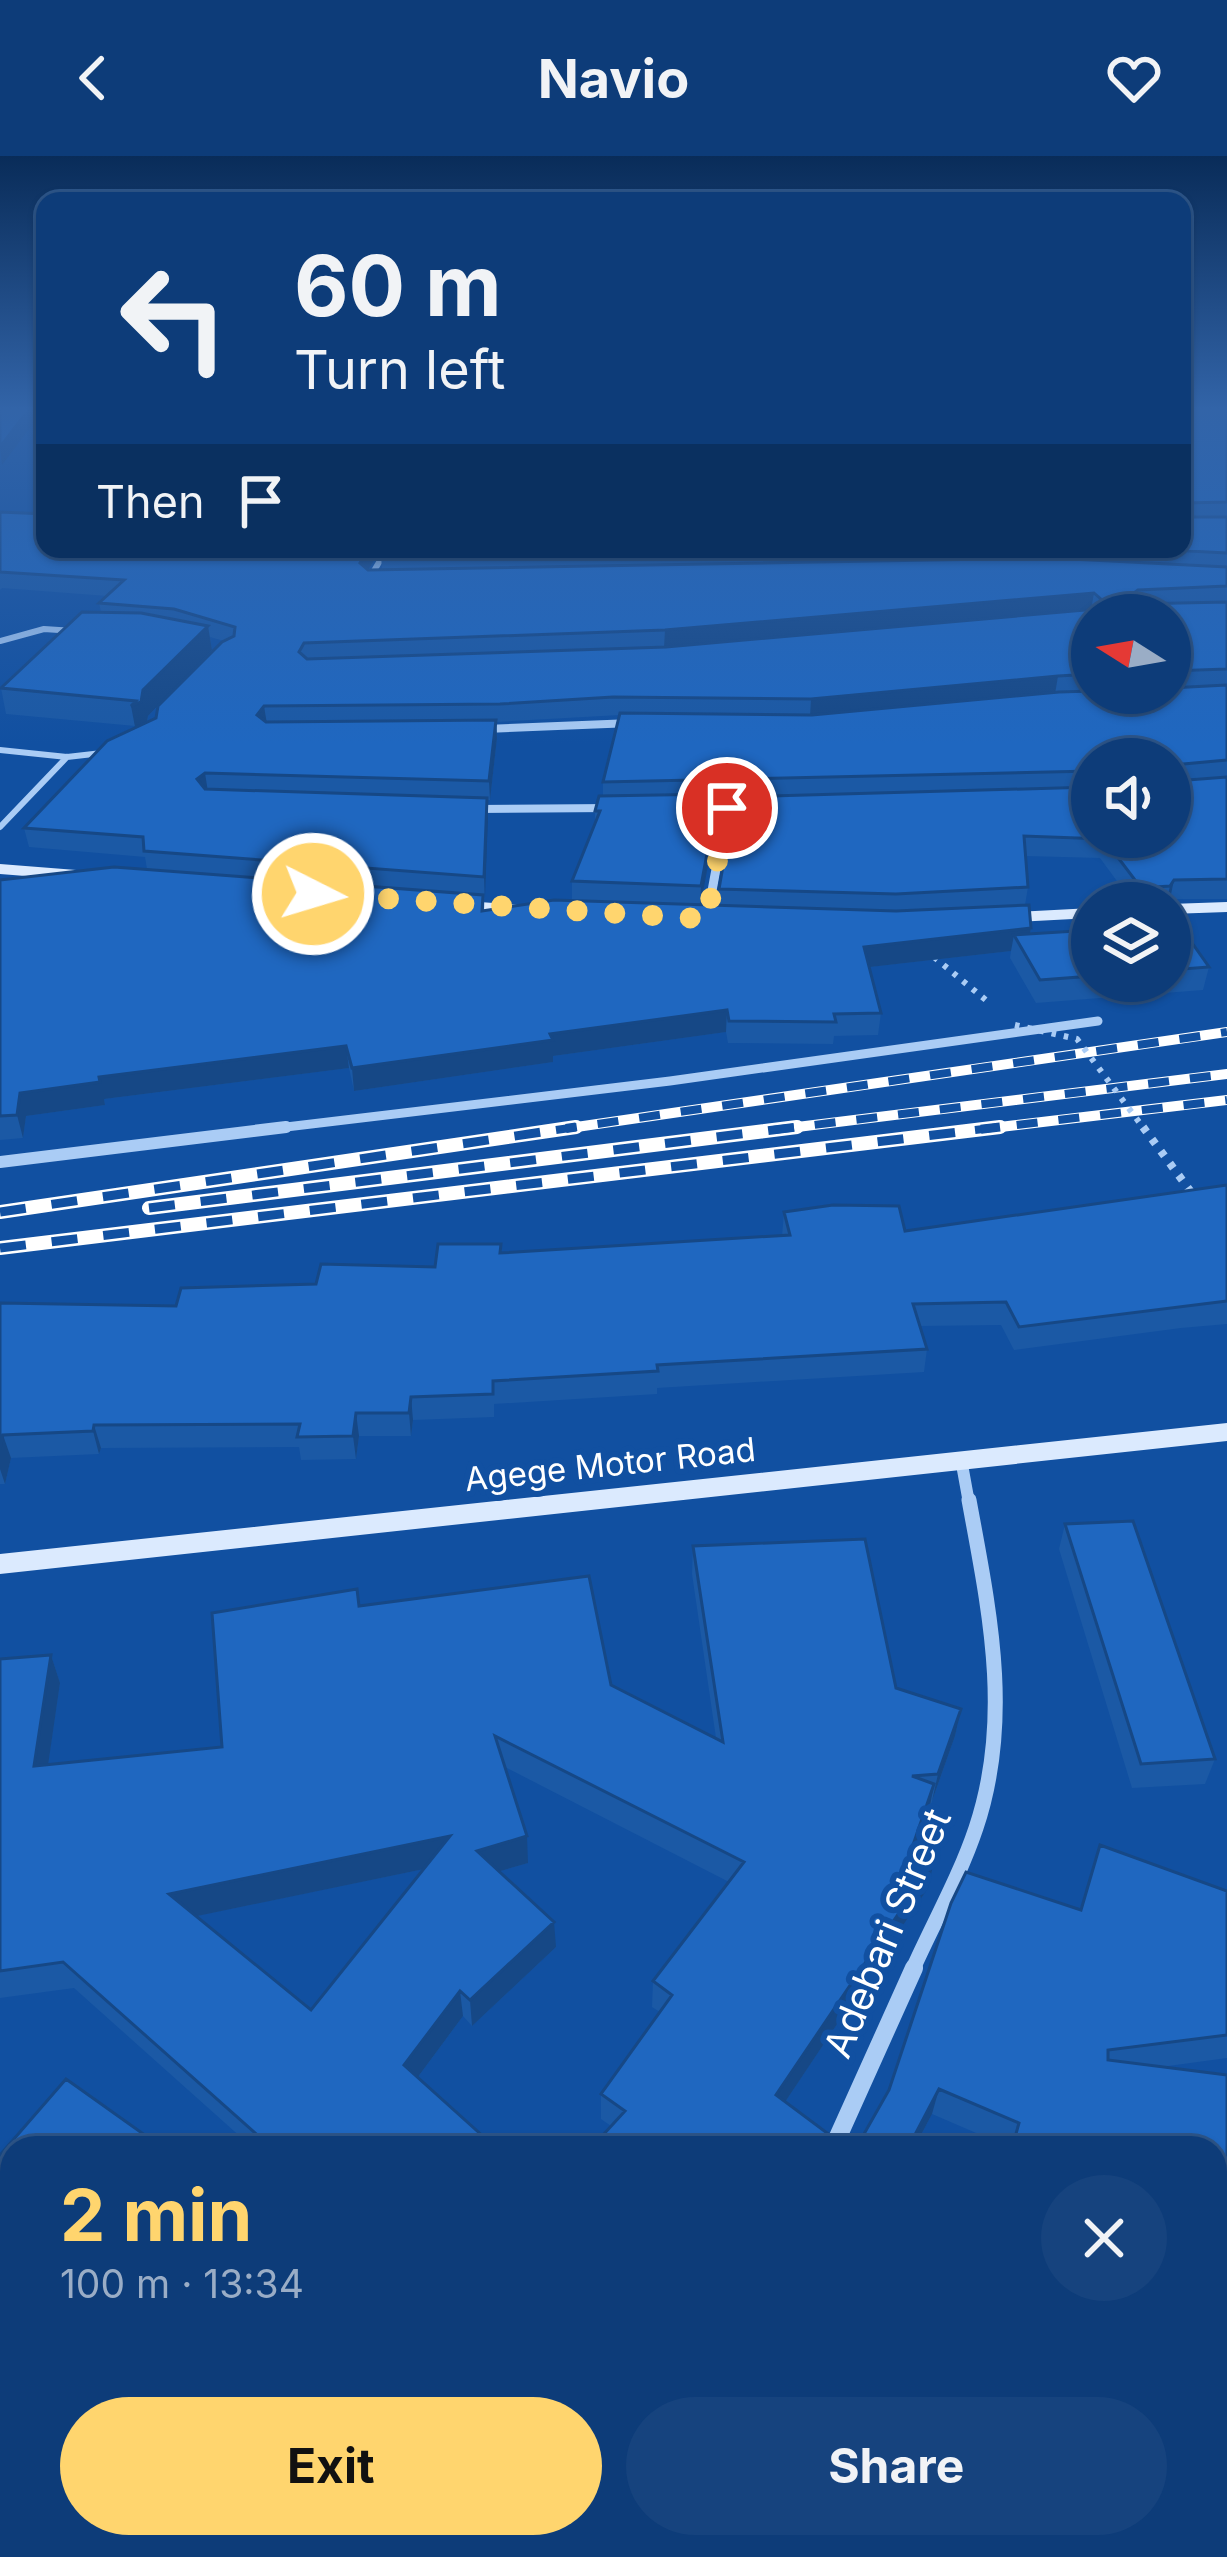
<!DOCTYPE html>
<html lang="en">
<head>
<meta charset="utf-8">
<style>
  :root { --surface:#0d3c79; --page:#16437e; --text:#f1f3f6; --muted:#9aadc6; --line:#2d568a; --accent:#ffd56e }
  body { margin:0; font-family:Inter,sans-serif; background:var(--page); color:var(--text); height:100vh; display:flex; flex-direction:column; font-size:45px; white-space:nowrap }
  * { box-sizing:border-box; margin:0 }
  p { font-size:39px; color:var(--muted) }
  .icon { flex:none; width:66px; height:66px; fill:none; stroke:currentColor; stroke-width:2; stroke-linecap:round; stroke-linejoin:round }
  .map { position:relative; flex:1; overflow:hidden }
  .sheet { position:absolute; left:0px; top:1980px; width:1227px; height:423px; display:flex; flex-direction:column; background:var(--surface); border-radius:36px 36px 0 0; box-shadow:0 3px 9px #0004,0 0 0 3px var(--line) }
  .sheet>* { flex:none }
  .top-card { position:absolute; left:36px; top:36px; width:1155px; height:366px; border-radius:24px; box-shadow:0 3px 9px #0004,0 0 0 3px var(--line); background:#0d3c79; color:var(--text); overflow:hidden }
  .needle { width:78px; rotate:281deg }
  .fabs { position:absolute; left:1071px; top:438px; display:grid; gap:24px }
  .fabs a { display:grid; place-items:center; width:120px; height:120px; border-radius:50%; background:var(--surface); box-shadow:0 3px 9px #0004,0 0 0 3px var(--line); font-size:60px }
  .pin { position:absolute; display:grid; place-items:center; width:102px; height:102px; color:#fff; margin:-51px; border:6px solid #fff; border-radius:50%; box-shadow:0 3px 12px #0007 }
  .me { position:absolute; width:132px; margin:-66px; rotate:95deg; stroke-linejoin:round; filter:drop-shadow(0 0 9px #0008) }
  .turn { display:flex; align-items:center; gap:42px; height:252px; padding:0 60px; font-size:54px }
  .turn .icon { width:156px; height:156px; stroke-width:2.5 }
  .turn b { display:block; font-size:84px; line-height:102px }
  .then { display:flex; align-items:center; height:114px; padding:0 60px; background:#0003; gap:24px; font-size:45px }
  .round { display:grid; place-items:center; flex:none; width:126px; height:126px; border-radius:63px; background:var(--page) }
  .overview { display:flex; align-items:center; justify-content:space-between; height:204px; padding:0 60px }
  h1 { font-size:72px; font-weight:700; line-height:90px; color:var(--accent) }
  .cta { display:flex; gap:24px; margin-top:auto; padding:24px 60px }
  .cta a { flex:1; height:138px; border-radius:72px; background:var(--accent); color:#111; font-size:48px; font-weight:700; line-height:138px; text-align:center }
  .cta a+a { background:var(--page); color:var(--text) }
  header { display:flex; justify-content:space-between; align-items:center; height:156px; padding:0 60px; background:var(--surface); font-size:54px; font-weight:700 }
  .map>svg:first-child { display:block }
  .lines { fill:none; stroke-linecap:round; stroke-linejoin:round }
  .path { stroke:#aaccf5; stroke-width:6; stroke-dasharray:4.5 8; stroke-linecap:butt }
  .service { stroke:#aaccf5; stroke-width:6 }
  .minor-far5 { stroke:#aaccf5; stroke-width:6 }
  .minor-far4 { stroke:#aaccf5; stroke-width:8 }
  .minor-far3 { stroke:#aaccf5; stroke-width:9 }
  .minor-far2 { stroke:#aaccf5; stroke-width:12 }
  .minor-far1 { stroke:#aaccf5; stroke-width:15 }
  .minor { stroke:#aaccf5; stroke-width:18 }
  .secondary { fill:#dbeafe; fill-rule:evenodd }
  .rail-far1-casing { stroke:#fff; stroke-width:10 }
  .rail-casing { stroke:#fff; stroke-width:14 }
  .rail-far1 { stroke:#1150a1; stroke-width:8; stroke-dasharray:21; stroke-linecap:butt }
  .rail { stroke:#1150a1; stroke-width:9; stroke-dasharray:26; stroke-linecap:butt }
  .path-bridge-far1 { stroke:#aaccf5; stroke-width:6; stroke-dasharray:4.5 8; stroke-linecap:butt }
  .path-bridge { stroke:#aaccf5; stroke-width:8; stroke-dasharray:6 9; stroke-linecap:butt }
  .wall { fill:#1b59a5; fill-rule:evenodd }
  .shaded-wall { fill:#164886 }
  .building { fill:#1f67c0; stroke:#164886; stroke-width:3; fill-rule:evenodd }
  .route { stroke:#ffd56e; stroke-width:21; stroke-dasharray:0 37.8 }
  .labels { text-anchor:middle; stroke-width:12; stroke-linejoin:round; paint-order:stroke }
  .street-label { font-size:33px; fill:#fff; stroke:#1150a1 }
  .near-street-label { font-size:39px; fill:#fff; stroke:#1150a1 }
</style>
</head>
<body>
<header><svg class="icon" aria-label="back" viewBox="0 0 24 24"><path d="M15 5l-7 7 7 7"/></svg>Navio<svg class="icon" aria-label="heart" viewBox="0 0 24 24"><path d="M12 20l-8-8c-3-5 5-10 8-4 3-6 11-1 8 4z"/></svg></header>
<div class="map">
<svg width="1227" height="2401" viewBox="0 0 1227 2401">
  <rect width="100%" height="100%" fill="#1150a1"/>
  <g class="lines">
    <path class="path" d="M934,801L987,845"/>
    <path class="service" d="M0,485L44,473L74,475
      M0,594L67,601L102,597
      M0,671L67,601"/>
    <path class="minor-far5" d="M374,424L369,423L387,393"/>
    <path class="minor-far4" d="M485,573L632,567
      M703,652H749
      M475,653L611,652
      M722,678L727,652"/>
    <path class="minor-far3" d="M707,762L723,675
      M261,974L670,925L1098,865"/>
    <path class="minor-far2" d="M0,1006L286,971
      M961,1303L969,1347"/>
    <path class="minor-far1" d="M912,1815C933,1768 960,1720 976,1672C1013,1562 989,1453 969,1344"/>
    <path class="minor" d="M833,1992L914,1812
      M584,2401L590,2391"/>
    <path class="secondary" d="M0,708L89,715L98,720L89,725L0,718Z
      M453,744L532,750L541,755L532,760L447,753V745Z
      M1227,746V756L1170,758V748Z
      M1092,752V762L999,767L990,762L999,757Z
      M1227,1267V1285L0,1418V1398Z"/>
    <g class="rail-far1-casing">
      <path id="rail-far1" d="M556,974L1227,876
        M773,974L1227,918
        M975,974L1227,944"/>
    </g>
    <g class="rail-casing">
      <path id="rail" d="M149,1052L797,971
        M0,1056L576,971
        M0,1092L1000,971"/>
    </g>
    <use href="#rail-far1" class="rail-far1"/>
    <use href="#rail" class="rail"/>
    <path class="path-bridge-far1" d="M1015,869L1077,883L1145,974"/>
    <path class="path-bridge" d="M1143,971L1194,1040"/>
  </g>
  <path class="wall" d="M1182,252H1227V743H1170L1167,747H1133L1100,702L1025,700L1028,731L1025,749L1031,772L1030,778L1092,774V825H1170V768L1209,811L1203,834L1036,847L1010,802L1011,795L869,811L881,857L878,879L834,880L833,888L728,887L726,876L553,900V906L354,935L349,912L104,943L105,949L26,960L23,982L0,984V724L147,713L145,701L29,691L24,672L135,572V570L6,558L1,532L101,456L99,447L107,440L2,432L0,434V356L45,393H381L368,414H382L381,399L384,393H1182ZM1092,459H1170V537H1092ZM210,481L224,485L212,494ZM158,550L156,562L147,567L148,560ZM620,559L603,626V640L595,655V666L572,725V745L484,755L487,644H490L497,582L496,566ZM1092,603L1170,681H1092ZM718,642H735L719,733L718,750L700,749L717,660Z
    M1227,1029V1168L1181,1172L1014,1194L1001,1169L920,1170L927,1193L924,1216L657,1232V1238L494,1248V1261L413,1264L411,1280H359L356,1303L301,1304L299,1291L101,1292L99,1298L11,1302L5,1328H0V1147L176,1150L435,1111L501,1088L502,1097L782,1080L784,1056L905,1075Z
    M1065,1368L1215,1603L1205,1628L1132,1632L1059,1393Z
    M693,1390L896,1532L961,1553L955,1580L916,1691L928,1732L785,1946L831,1980L856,1992L1080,1753L1100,1689L1227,1735V1902L1161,1911L1227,1919V2162L1215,2154V1992H1011L932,1958L914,1992H591L611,1970L601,1963V1938L660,1856L652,1851L653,1825L729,1726L505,1611L528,1707L500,1715L556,1791L472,1870L463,1860L418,1921L496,1992H253L74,1832L0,1842V1503L51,1499L60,1527L48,1608L222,1591L359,1450L611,1529L716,1582L692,1418ZM424,1713L311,1854L196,1760Z
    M12,1992V2055L0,2046V1999Z"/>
  <path class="shaded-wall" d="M30,252H45L2,309L0,291Z
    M369,393H381L362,424L360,407Z
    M1094,437L1091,454L664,492L665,474Z
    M208,470L212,494L148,560L146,571L136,576L131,550L143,534Z
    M1058,520L1055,538L810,561L811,543Z
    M264,550L267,568L257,559Z
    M496,564L497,582L490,644L489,625Z
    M205,617L208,636L200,642L197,623Z
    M718,638L717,660L700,753L701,730Z
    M487,642L488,661L485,741L484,721Z
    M1174,724L1170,743L1166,747L1170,730Z
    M1031,772L1027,794L1014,779L1011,795L861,812L864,791Z
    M727,854L726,876L553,900V906L354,935L352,912L550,878Z
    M346,890L349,912L104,943L105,949L26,960L23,982L17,959L20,937L99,921Z
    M411,1241L413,1264L411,1280L409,1257Z
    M356,1257L359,1280L356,1303L353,1280Z
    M94,1269L101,1292L99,1298L93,1275Z
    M3,1279L11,1302L5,1328L0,1313V1293Z
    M51,1499L60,1527L44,1637L34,1610Z
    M961,1553L955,1580L932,1645L938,1618Z
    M934,1628L929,1655L907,1715L913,1689Z
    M450,1680L453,1707L178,1764L169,1738Z
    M527,1680L528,1707L480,1721L477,1695Z
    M934,1705L928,1732L773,1964L776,1939Z
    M554,1766L556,1791L472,1870L470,1844Z
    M460,1835L463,1860L409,1933L404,1909Z
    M939,1933L932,1958L914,1992H908Z
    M157,2391H181L174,2401H149Z"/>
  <path class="building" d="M0,252H30L0,291Z
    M1182,252H1227V346L1185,347L1182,349Z
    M0,356L45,358V393H369L360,407L368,414L1051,402L1227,411V430L1138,434L1131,439L1134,448L1227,446V513L1170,515V459H1092V518L1058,520L811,543L613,541L500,548L264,550L257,559L266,566L496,564L489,625L205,617L197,623L205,633L487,642L484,721L144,695L143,681L24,672L107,585L156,562L158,550L222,486L234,480L235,471L174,453L99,447L124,424L0,416ZM1094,437L1103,445L1096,453L666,491L307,503L299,496L304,487L665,474Z
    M1182,358L1185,361H1227V397L1151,393H1182Z
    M384,393H713L381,399Z
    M82,456L141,457L208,470L143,534L141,546L131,550L136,545L1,532Z
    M1227,529V604L1173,609L1170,615V603H1092V615L603,626L620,557L812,559L1059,536L1092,535V537H1170V532Z
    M1227,621V723L1174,724L1170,730L1141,732L1104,683L1024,680L1028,731L896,738L719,733L735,641L1092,631V681H1170V622L1175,625Z
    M718,638L701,730L572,725L600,655H595L599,640Z
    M114,711L483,739L482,755L554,744L896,755L1029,749L1031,772L864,791L881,857L834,858L836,866L729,865L727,854L550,878L553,884L352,912L346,890L99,921L100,926L20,937L17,959L0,960V724Z
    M1178,767L1209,811L1170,814V768Z
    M1092,774V820L1040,824L1014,779Z
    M1227,1029V1145L1019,1171L1006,1146L913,1148L927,1193L657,1209L658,1215L493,1225V1238L411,1241L409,1257H356L353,1280L297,1281L300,1268L94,1269L93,1275L3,1279L0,1293V1147L176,1150L181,1132L316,1128L321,1108L435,1111L438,1088H501L500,1097L790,1079L784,1056L833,1049L899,1050L905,1075Z
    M1133,1365L1215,1603L1141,1608L1065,1368Z
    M865,1383L896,1532L961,1553L938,1618L912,1620L934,1628L913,1689L919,1692L915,1699L934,1705L776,1939L831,1980L856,1992L889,1934L951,1747L966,1716L1081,1754L1100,1689L1227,1735V1879L1108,1894V1904L1227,1919V2131L1215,2123V1992H1012L1019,1967L939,1933L908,1992H591L625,1955L601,1938L672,1839L653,1825L744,1706L495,1580L527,1680L477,1695L554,1766L470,1844L460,1835L404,1909L496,1992H272L63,1806L0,1815V1503L51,1499L34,1610L222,1591L212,1457L357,1433L359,1450L589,1420L611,1529L723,1586L693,1390ZM450,1680L311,1854L169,1738Z
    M66,1923L163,1992H12V2042L0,2033V1999Z
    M12,2167V2391H157L149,2401H0V2180Z
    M294,2391H511L518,2401H285Z
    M642,2391H1139L1134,2401H647L640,2395Z"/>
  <linearGradient id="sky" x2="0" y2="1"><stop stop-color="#092c59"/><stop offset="0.43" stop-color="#3264a8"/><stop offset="1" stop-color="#3264a8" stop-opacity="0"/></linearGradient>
  <rect width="1227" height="588" fill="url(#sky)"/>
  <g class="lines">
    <path class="route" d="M313,738L707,763L727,652"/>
  </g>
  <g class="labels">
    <g class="street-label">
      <text transform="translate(610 1308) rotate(-6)" y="12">Agege Motor Road</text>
    </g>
    <g class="near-street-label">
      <text transform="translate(887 1777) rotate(-67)" y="14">Adebari Street</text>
    </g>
  </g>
</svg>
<div class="fabs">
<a><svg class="needle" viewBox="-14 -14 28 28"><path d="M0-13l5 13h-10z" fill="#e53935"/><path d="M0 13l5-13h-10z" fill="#9aadc6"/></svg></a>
<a><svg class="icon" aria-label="sound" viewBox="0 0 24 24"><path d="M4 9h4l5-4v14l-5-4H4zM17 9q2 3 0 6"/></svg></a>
<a><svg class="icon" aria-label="layers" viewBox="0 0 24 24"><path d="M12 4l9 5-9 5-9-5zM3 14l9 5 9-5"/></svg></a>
</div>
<div class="pin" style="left:727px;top:652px;background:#d93025"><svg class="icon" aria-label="arrive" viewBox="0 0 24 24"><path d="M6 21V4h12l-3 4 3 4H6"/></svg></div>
<svg class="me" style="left:313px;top:738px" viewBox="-20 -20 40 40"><circle r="17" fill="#ffd56e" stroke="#fff" stroke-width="3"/><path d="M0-11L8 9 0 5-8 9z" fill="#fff"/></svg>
<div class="top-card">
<div class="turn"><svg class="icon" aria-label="left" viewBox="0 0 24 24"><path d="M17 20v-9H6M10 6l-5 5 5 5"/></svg><div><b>60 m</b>Turn left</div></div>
<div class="then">Then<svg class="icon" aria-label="arrive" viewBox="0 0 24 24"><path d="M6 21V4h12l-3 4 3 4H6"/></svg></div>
</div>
<section class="sheet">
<div class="overview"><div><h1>2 min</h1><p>100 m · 13:34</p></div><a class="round"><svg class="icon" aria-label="close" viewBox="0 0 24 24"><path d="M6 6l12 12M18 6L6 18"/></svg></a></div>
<div class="cta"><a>Exit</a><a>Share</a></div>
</section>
</div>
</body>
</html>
